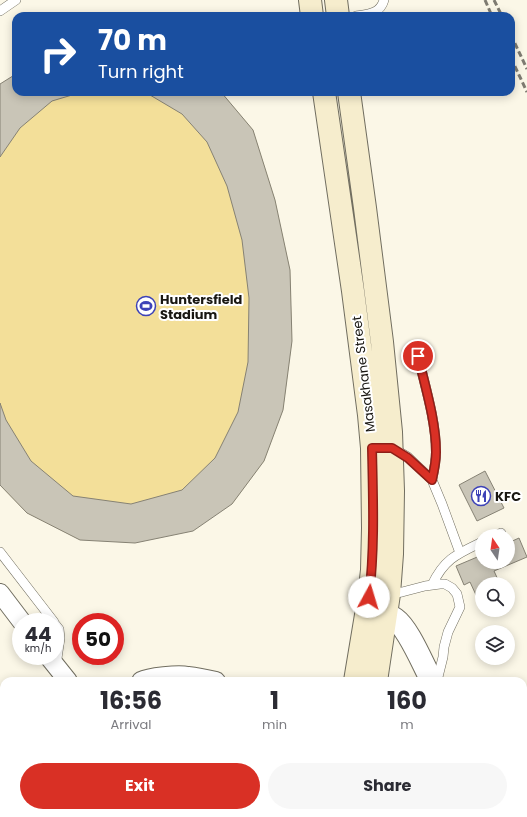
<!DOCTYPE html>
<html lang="en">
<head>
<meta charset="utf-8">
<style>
  :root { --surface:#fff; --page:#f7f7f7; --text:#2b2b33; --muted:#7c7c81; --accent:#d93025 }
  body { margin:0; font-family:Poppins,sans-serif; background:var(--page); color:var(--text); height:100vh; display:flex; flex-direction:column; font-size:15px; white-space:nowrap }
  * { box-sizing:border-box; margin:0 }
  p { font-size:13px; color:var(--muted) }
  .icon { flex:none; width:22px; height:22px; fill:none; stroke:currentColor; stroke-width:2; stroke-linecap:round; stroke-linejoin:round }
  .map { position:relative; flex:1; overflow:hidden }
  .sheet { position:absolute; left:0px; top:677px; width:527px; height:140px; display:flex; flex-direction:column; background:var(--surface); border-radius:12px 12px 0 0; box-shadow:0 2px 10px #0003 }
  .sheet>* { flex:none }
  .top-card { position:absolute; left:12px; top:12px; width:503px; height:84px; border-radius:12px; box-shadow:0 2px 10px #0003; background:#1a4fa0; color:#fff; overflow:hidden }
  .needle { width:26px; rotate:347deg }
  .buttons { position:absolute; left:475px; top:529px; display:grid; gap:8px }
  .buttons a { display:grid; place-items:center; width:40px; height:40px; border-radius:50%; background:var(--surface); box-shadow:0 2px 10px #0003; font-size:20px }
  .speed { position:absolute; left:12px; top:613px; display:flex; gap:8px; font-size:20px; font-weight:700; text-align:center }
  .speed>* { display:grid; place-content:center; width:52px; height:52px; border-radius:50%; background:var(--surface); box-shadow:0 2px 10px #0003; line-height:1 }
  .speed small { font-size:10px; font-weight:400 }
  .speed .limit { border:6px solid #d22; background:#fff; color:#111 }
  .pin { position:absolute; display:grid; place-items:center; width:34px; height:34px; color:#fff; margin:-17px; border:2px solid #fff; border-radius:50%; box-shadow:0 1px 4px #0007 }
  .me { position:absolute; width:44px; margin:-22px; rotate:6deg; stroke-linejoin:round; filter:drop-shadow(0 0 3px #0008) }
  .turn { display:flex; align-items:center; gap:14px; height:84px; padding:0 20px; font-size:18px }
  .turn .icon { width:52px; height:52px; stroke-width:2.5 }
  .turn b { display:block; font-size:28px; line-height:34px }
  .eta { display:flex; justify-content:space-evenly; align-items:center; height:68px; text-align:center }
  .eta b { font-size:24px; font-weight:700; line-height:28px }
  .button { display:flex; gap:8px; margin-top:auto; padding:8px 20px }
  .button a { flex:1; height:46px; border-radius:24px; background:var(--accent); color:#fff; font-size:16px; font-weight:700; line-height:46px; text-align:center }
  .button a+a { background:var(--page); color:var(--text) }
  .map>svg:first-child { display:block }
  .green { fill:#f3df99 }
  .building { fill:#c9c5b7; stroke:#868274 }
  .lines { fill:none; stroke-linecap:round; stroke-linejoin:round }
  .service-casing { stroke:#716e60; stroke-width:10 }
  .minor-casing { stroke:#716e60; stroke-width:20 }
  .tertiary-casing { stroke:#716e60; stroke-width:24 }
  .secondary-casing { stroke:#716e60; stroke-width:24 }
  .service { stroke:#fff; stroke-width:9 }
  .minor { stroke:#fff; stroke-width:18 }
  .tertiary { stroke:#fff; stroke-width:22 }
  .secondary { stroke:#f6edcd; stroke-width:22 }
  .rail { stroke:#7e7b71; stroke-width:3; stroke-dasharray:6 3; stroke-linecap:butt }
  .route-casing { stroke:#8d1f18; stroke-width:10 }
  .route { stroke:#d93025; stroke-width:7 }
  .labels { text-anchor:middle; stroke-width:4; stroke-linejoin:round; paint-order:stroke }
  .poi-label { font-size:13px; font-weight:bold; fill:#191712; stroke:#fff; text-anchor:start }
  .street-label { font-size:13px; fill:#191712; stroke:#fff }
</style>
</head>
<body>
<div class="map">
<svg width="527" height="817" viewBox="0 0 527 817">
  <rect width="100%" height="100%" fill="#fbf7e7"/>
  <path class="green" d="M0,84L16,92H221L253,130L275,200L290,270L292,341L283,410L264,461L232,504L80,540L27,513L0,485Z"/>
  <path class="building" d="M16,74V92H82L52,101L20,128L0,157V84Z
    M133,92H221L253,130L275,200L290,270L292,341L283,410L264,461L232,504L193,531L135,543L80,540L27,513L0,485V403L6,420L31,461L73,496L131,504L182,490L215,458L238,412L248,362L249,298L242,240L227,186L207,142L182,114L150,95Z
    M485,471L504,508L477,521L459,485Z
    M519,538L527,557L494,571L500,584H482V608L470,582L464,585L456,566L482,555V562H508V543Z
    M0,723L4,728V739L0,742Z"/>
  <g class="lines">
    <g class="service-casing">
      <path id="service" d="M0,11L16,0
        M356,16C369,14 380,14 384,0
        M418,356C425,386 436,421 436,452C436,462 434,471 432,480
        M393,448L408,457L432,480L442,504L460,553
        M496,536L501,533
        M0,552L54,622
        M432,585C444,559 457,554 482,542
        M389,594L402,592L425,586L440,584H445L452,588L457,594L460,607L448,632L444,647L443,657L437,681
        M55,624L59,629L60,638L56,665
        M434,813L441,814L447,817
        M385,817L386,813
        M414,817L419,814L427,813"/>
    </g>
    <g class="minor-casing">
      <path id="minor" d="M0,593L22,622
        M48,656L68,681
        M141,681C149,677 178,674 188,676C197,677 207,679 216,681
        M0,798L4,804
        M11,813L14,817"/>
    </g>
    <g class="tertiary-casing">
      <path id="tertiary" d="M368,612C377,614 388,614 395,619C409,629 423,665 432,681
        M495,813L497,817"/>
    </g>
    <g class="secondary-casing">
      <path id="secondary" d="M310,0L312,16
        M336,0L338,16
        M324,92L353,291L369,415L372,448L373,528L372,570L369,597L355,681
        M349,92L365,208L382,342L391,432L393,491L392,554L389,594L376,681
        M326,817L327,813
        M354,817V813"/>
    </g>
    <use href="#service" class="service"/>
    <use href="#minor" class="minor"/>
    <use href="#tertiary" class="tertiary"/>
    <use href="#secondary" class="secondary"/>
    <path class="rail" d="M485,0L492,16
      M494,0L502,16
      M511,35L527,69
      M511,58L527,92"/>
  </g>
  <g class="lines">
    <g class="route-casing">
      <path id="route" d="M369,597C375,547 373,498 372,448H392L408,458L432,480C434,471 436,462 436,452C436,421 425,386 418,356"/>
    </g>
    <use href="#route" class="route"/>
  </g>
  <defs>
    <g id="stadium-ring" transform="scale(1)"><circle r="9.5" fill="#fff" stroke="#3d42b7" stroke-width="1.5"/><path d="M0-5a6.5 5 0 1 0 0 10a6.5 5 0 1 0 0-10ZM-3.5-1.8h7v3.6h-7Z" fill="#3d42b7"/></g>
    <g id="restaurant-ring" transform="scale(1)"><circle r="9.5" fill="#fff" stroke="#3d42b7" stroke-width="1.5"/><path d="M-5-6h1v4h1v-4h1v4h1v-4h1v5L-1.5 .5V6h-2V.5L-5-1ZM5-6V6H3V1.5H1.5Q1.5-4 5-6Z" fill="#3d42b7"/></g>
  </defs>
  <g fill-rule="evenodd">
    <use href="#stadium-ring" x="146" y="306"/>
    <use href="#restaurant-ring" x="481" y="496"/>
  </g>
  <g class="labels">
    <g class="poi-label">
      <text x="160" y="304">Huntersfield<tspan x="160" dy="15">Stadium</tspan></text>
      <text x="495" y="501">KFC</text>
    </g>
    <g class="street-label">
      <text transform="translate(363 374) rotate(-97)" y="5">Masakhane Street</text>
    </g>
  </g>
</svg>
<div class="buttons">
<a><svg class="needle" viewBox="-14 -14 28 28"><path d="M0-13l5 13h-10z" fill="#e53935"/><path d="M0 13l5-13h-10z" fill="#7c7c81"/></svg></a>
<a><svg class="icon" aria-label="search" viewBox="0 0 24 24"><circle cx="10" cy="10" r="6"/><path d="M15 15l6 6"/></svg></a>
<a><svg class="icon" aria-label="layers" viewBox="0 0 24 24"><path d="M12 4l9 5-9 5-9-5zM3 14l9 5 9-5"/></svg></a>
</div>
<div class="speed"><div>44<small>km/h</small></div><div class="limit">50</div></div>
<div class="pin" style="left:418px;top:356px;background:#d93025"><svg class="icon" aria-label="arrive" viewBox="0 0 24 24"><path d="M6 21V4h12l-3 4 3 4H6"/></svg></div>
<svg class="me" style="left:369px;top:597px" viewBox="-20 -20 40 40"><circle r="19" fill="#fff"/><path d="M0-13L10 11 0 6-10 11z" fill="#d93025"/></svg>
<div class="top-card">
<div class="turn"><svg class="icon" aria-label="right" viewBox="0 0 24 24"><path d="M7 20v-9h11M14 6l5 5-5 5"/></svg><div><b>70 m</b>Turn right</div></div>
</div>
<section class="sheet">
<div class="eta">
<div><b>16:56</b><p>Arrival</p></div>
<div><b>1</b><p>min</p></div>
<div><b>160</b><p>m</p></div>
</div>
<div class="button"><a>Exit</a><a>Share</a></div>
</section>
</div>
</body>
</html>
